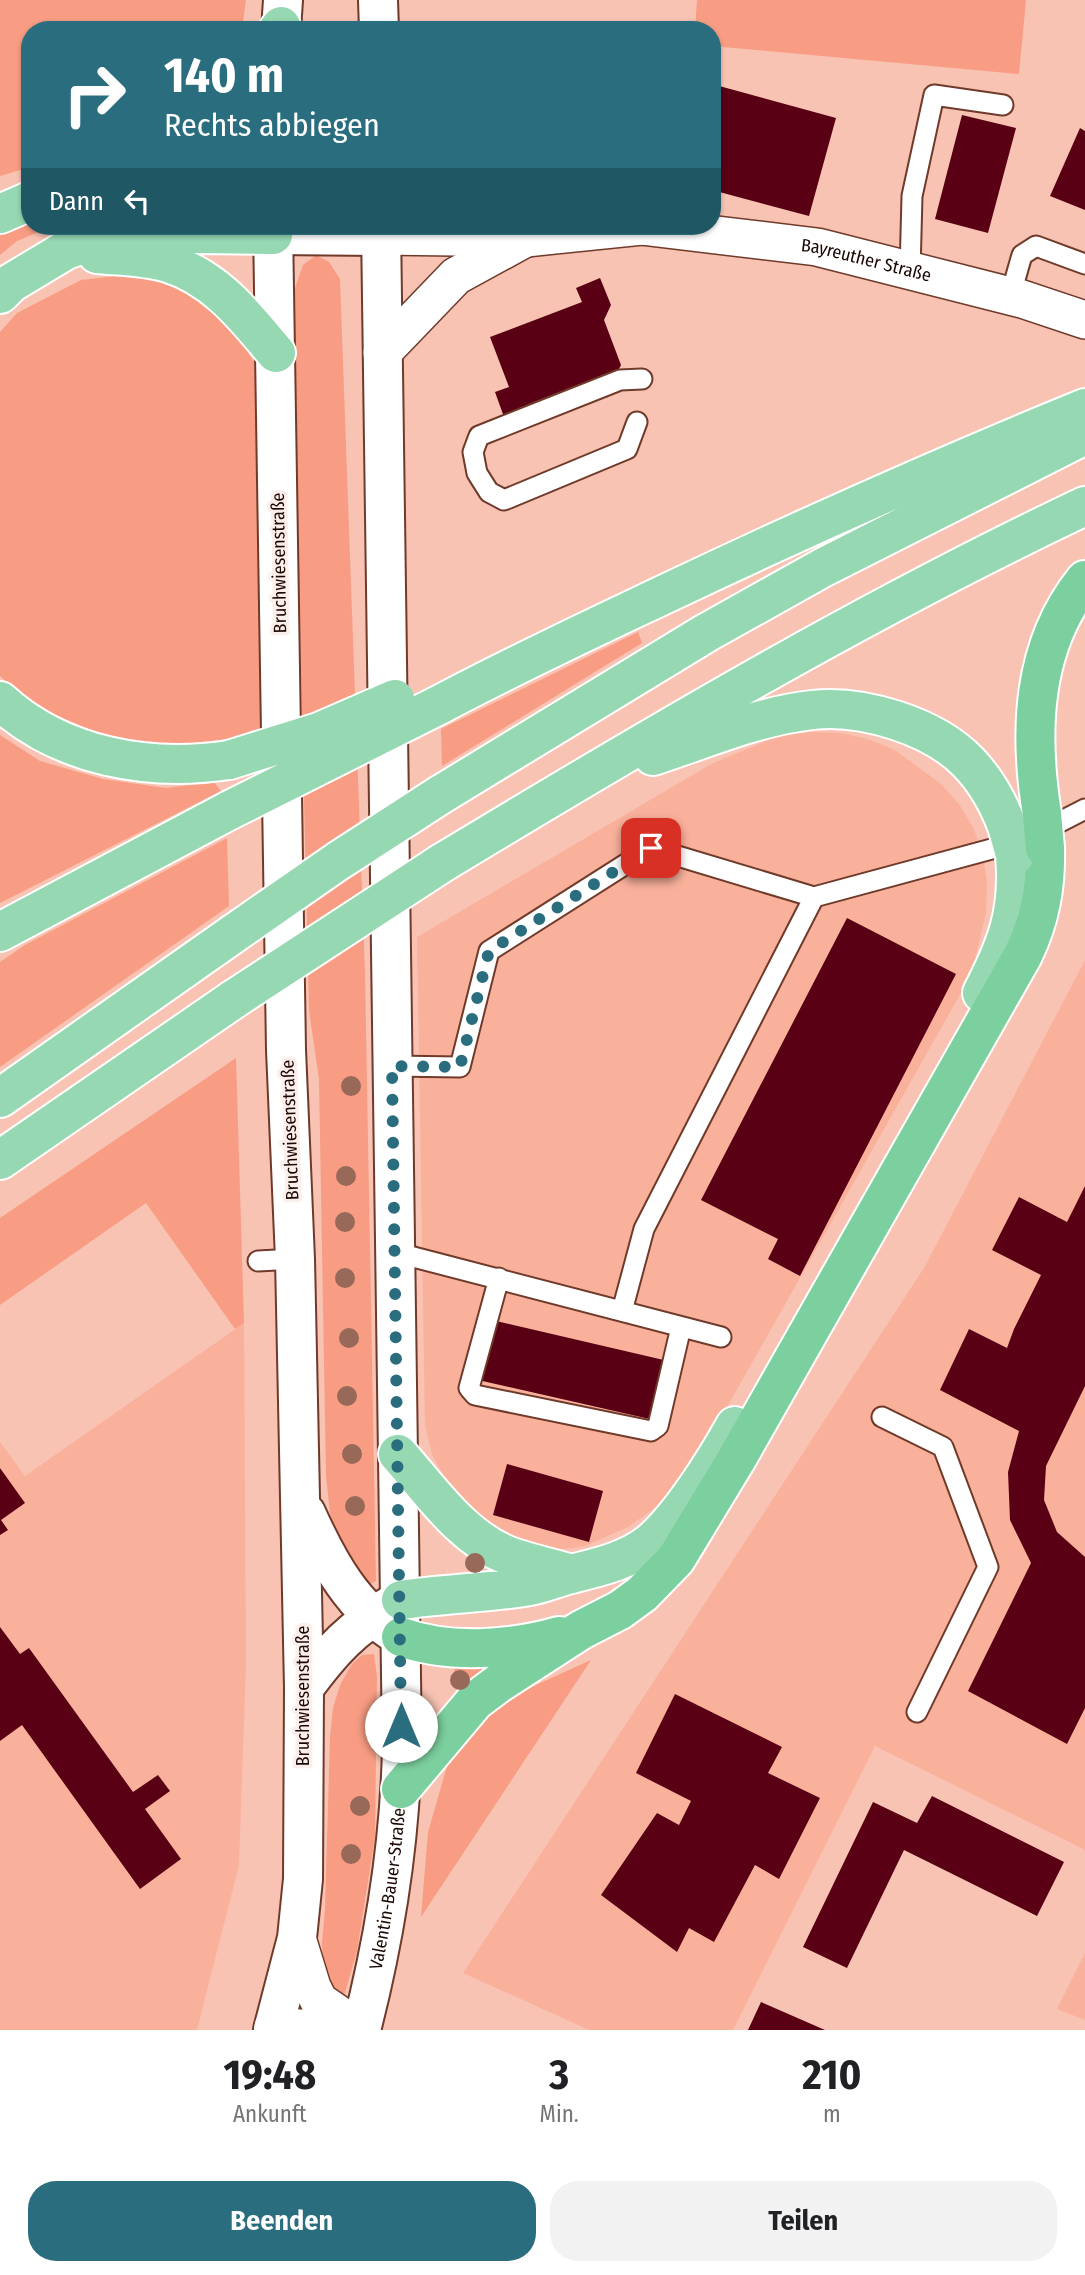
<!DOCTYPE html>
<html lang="de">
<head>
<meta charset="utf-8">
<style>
  :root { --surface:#fff; --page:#f2f2f2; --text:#202124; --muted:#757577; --accent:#296d7e }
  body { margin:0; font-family:"Fira Sans Condensed",sans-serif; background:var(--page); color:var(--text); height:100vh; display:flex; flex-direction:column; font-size:26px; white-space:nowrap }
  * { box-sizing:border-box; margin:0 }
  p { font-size:23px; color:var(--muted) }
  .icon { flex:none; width:38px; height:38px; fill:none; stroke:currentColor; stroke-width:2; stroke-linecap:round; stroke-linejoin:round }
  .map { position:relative; height:2030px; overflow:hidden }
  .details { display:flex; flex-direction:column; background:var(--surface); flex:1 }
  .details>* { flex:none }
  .hud { position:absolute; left:21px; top:21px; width:700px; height:214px; border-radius:28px; box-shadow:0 2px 5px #0004; background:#296d7e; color:#fff; overflow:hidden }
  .pin { position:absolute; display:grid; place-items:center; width:60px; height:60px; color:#fff; margin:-30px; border-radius:14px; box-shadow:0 4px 10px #0006 }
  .me { position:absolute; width:77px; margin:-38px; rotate:0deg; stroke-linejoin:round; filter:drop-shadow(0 0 5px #0008) }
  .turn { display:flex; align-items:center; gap:24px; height:147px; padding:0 28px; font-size:32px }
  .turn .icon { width:91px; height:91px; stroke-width:2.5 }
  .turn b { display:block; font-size:49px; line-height:60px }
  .then { display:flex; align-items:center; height:66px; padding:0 28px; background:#0003; gap:14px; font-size:26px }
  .eta { display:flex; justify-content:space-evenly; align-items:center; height:119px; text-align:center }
  .eta b { font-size:42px; font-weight:700; line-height:49px }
  .action { display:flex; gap:14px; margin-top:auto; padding:14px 28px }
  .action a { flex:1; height:80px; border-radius:28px; background:var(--accent); color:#fff; font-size:28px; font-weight:700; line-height:80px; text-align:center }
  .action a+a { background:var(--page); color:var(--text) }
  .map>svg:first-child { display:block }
  .built { fill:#fab19c }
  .green { fill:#f89d83 }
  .building { fill:#590015 }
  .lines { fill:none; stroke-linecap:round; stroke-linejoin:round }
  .service-casing { stroke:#703a2a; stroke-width:23 }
  .minor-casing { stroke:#703a2a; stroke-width:40 }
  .secondary-casing { stroke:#703a2a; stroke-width:42 }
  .trunk-casing { stroke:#fff; stroke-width:42 }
  .motorway-casing { stroke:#fff; stroke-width:42 }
  .service { stroke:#fff; stroke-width:19 }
  .minor { stroke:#fff; stroke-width:37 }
  .secondary { stroke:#fff; stroke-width:38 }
  .trunk { stroke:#96d8b2; stroke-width:38 }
  .motorway { stroke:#7ccf9e; stroke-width:38 }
  .trunk-bridge-casing { stroke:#fff; stroke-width:42; stroke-linecap:butt }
  .motorway-bridge-casing { stroke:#fff; stroke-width:42; stroke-linecap:butt }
  .trunk-bridge { stroke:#96d8b2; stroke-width:38 }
  .motorway-bridge { stroke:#7ccf9e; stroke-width:38 }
  .tree { fill:#986859 }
  .route { stroke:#296d7e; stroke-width:12; stroke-dasharray:0 21.6 }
  .labels { text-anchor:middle; stroke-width:7; stroke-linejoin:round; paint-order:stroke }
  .street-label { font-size:18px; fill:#1a0602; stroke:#fceeea }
</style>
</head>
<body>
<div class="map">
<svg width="1085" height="2030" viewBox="0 0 1085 2030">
  <rect width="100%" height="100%" fill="#f8c3b3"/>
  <path class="built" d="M810,732L841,733L868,739L895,750L941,784L959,804L973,827L983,854L987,884L986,913L973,968L962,991L709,1439L672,1490L652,1510L628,1527L585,1546L556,1550L533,1548L488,1527L454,1494L432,1455L425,1425L417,937L713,763L776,737Z
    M1085,960V1850L875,1746L733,2030H589L463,1973L924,1268Z
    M244,1323L246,1664L239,1865L197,2030H0V1442L25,1476Z
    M1085,1953V2020L1057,2009Z"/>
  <path class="green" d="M0,0H246L242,30H30V167L0,176Z
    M697,0H1026L1019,74L712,46V30H695Z
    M30,221V226H53L17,241L0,255V234Z
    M316,255L329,262L340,279L365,973L376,1581L370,1584L358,1577L331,1523L326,1476L319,1079L309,1010L292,297L303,265Z
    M132,274L167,280L226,316L256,365L269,726L228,739L181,748L105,736L56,715L16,691L0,676V332L17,313L81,280Z
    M638,632L642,643L442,766L441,729Z
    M0,735L40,761L103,779L166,788L214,782L221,791L0,903Z
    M227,838L229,906L0,1067V962L25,945Z
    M236,1058L244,1323L235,1329L146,1203L0,1305V1218Z
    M374,1654L377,1677L375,1837L357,1951L342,2003L333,2004L323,1965L322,1943L325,1909L330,1737L333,1708L340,1685L352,1664L362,1655Z
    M591,1660L421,1917L428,1832L448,1763L503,1700Z
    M453,1663H487L459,1699Z"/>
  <path class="building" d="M712,84L836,118L809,216L712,190Z
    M962,115L1016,128L988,233L935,219Z
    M1080,128L1085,131V210L1050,196Z
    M600,278L611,305L604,320L621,365L619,369L529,404L530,408L504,417L495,392L509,387L490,337L582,302L576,288Z
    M847,918L956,974L800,1276L768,1259L778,1239L701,1200Z
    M1085,1186V1386L1046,1466L1044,1500L1057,1532L1085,1557V1708L1067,1744L968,1691L1031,1563L1010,1520L1008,1472L1019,1431L940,1390L969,1329L1007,1348L1014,1329L1041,1275L992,1250L1019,1197L1067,1222Z
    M492,1320L668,1361L654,1420L478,1380Z
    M507,1464L603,1491L589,1542L493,1515Z
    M0,1468L25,1503L1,1520L8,1530L0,1535Z
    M0,1627L20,1654L29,1648L133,1792L158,1775L170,1791L145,1809L181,1859L140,1889L22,1725L0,1741Z
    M675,1694L782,1747L768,1773L820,1798L779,1879L755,1865L714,1942L689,1928L677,1952L601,1895L657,1813L679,1825L691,1801L636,1773Z
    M932,1796L1064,1862L1037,1916L904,1850L847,1968L803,1947L873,1802L917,1823Z
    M761,2002L825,2030H748Z"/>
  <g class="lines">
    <g class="service-casing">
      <path id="service" d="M910,272L912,196L934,95L1003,105
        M1010,297L1022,255L1036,246L1085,264
        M637,422L627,449L504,500L489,492L477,473L473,452L479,436L620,380L642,379
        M392,1066L460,1067L489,951L651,848L814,897L1025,840L1085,809
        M394,1252L721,1337
        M258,1261L295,1259
        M499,1278L469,1388L475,1395L651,1431L658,1426L681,1327
        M622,1311L644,1229L814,897
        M882,1417L943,1447L988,1567L917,1712"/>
    </g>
    <g class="minor-casing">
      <g id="minor">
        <path id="s1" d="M641,226L817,247L1022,299L1085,320"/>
        <path d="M381,236L526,238L642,226"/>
        <path d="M382,353L456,276L522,240"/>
        <path d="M297,1938L312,1987L319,2001L361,2030"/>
        <path d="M273,2027L354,2030"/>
      </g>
    </g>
    <g class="secondary-casing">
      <g id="secondary">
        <path d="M378,0L379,30"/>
        <path d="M281,30L283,0"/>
        <path d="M273,235L381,236"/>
        <path d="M306,1513C328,1562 353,1609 401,1637"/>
        <path d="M304,1688C332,1650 351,1629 393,1604"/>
        <path d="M273,2030L297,1938L303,1879L304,1688L295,1259L286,1050L273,226"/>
        <path id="s2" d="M361,2030C385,1937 400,1843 402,1747L381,226"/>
      </g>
    </g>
    <g class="trunk-casing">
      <path id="trunk" d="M278,30L281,26
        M0,214L30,201
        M97,254C119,256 146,256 168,263C216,278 245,316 276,353
        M0,294L11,283L66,250L95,240L131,233L273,235
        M0,701C61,757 149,772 229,760
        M439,705C512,666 587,631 663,595C802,529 943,466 1085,408
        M653,756C705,739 758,716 812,710C862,704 934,726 969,763C987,782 998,802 1007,826
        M440,795L706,633L824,567L1085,435
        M442,863C652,736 863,611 1085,506
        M0,932L230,810
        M982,993C1007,945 1020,911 1015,855
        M0,1098L233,934
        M0,1160L234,999
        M398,1454C430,1490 462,1538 509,1556C529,1563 551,1568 572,1574
        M401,1600C442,1594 483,1593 524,1587C540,1585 555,1578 571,1574C599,1567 627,1561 650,1543C680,1518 716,1460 735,1426"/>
    </g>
    <g class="motorway-casing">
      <path id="motorway" d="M1042,814C1029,733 1031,647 1085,580
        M401,1637C449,1654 511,1650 559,1636
        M401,1789L475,1701L499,1683L581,1630L620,1610L642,1594L676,1559L736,1460L1023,955C1040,920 1046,887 1045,848"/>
    </g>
    <use href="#service" class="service"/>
    <use href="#minor" class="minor"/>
    <use href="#secondary" class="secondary"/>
    <use href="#trunk" class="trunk"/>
    <use href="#motorway" class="motorway"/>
    <g class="trunk-bridge-casing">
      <path id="trunk-bridge" d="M229,760L319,732L395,699
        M230,810L439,705
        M1007,826L1015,855
        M233,934L338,861L440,795
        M234,999L442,863"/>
    </g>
    <g class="motorway-bridge-casing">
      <path id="motorway-bridge" d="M1042,814L1045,848"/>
    </g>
    <use href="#trunk-bridge" class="trunk-bridge"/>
    <use href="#motorway-bridge" class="motorway-bridge"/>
  </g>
  <g class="tree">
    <circle cx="351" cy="1086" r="10"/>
    <circle cx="346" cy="1176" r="10"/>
    <circle cx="345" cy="1222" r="10"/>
    <circle cx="345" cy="1278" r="10"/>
    <circle cx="349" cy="1338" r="10"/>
    <circle cx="347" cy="1396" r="10"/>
    <circle cx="352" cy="1454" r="10"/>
    <circle cx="355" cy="1506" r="10"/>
    <circle cx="475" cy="1563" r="10"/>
    <circle cx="460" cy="1680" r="10"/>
    <circle cx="360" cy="1806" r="10"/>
    <circle cx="351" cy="1854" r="10"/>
  </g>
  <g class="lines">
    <path class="route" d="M401,1726L392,1066L460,1067L489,951L651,848"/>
  </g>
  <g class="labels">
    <g class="street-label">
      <text dy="6" stroke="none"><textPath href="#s1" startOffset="228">Bayreuther Straße</textPath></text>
      <text transform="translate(279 563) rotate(-91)" y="6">Bruchwiesenstraße</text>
      <text transform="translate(290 1130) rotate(-92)" y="6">Bruchwiesenstraße</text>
      <text transform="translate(303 1696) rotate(-90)" y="6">Bruchwiesenstraße</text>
      <text dy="6" stroke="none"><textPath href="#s2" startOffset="144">Valentin-Bauer-Straße</textPath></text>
    </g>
  </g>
</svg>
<div class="pin" style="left:651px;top:848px;background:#d93025"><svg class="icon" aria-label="arrive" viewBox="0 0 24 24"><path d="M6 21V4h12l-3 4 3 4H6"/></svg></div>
<svg class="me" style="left:401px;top:1726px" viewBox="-20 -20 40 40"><circle r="19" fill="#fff"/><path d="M0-13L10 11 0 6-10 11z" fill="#296d7e"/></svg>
<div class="hud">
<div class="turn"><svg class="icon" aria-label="right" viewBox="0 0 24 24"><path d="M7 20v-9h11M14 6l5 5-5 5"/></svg><div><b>140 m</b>Rechts abbiegen</div></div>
<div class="then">Dann<svg class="icon" aria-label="left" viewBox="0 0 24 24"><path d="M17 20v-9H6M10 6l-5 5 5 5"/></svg></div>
</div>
</div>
<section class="details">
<div class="eta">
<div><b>19:48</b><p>Ankunft</p></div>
<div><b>3</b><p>Min.</p></div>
<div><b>210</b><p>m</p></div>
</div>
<div class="action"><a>Beenden</a><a>Teilen</a></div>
</section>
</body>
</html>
